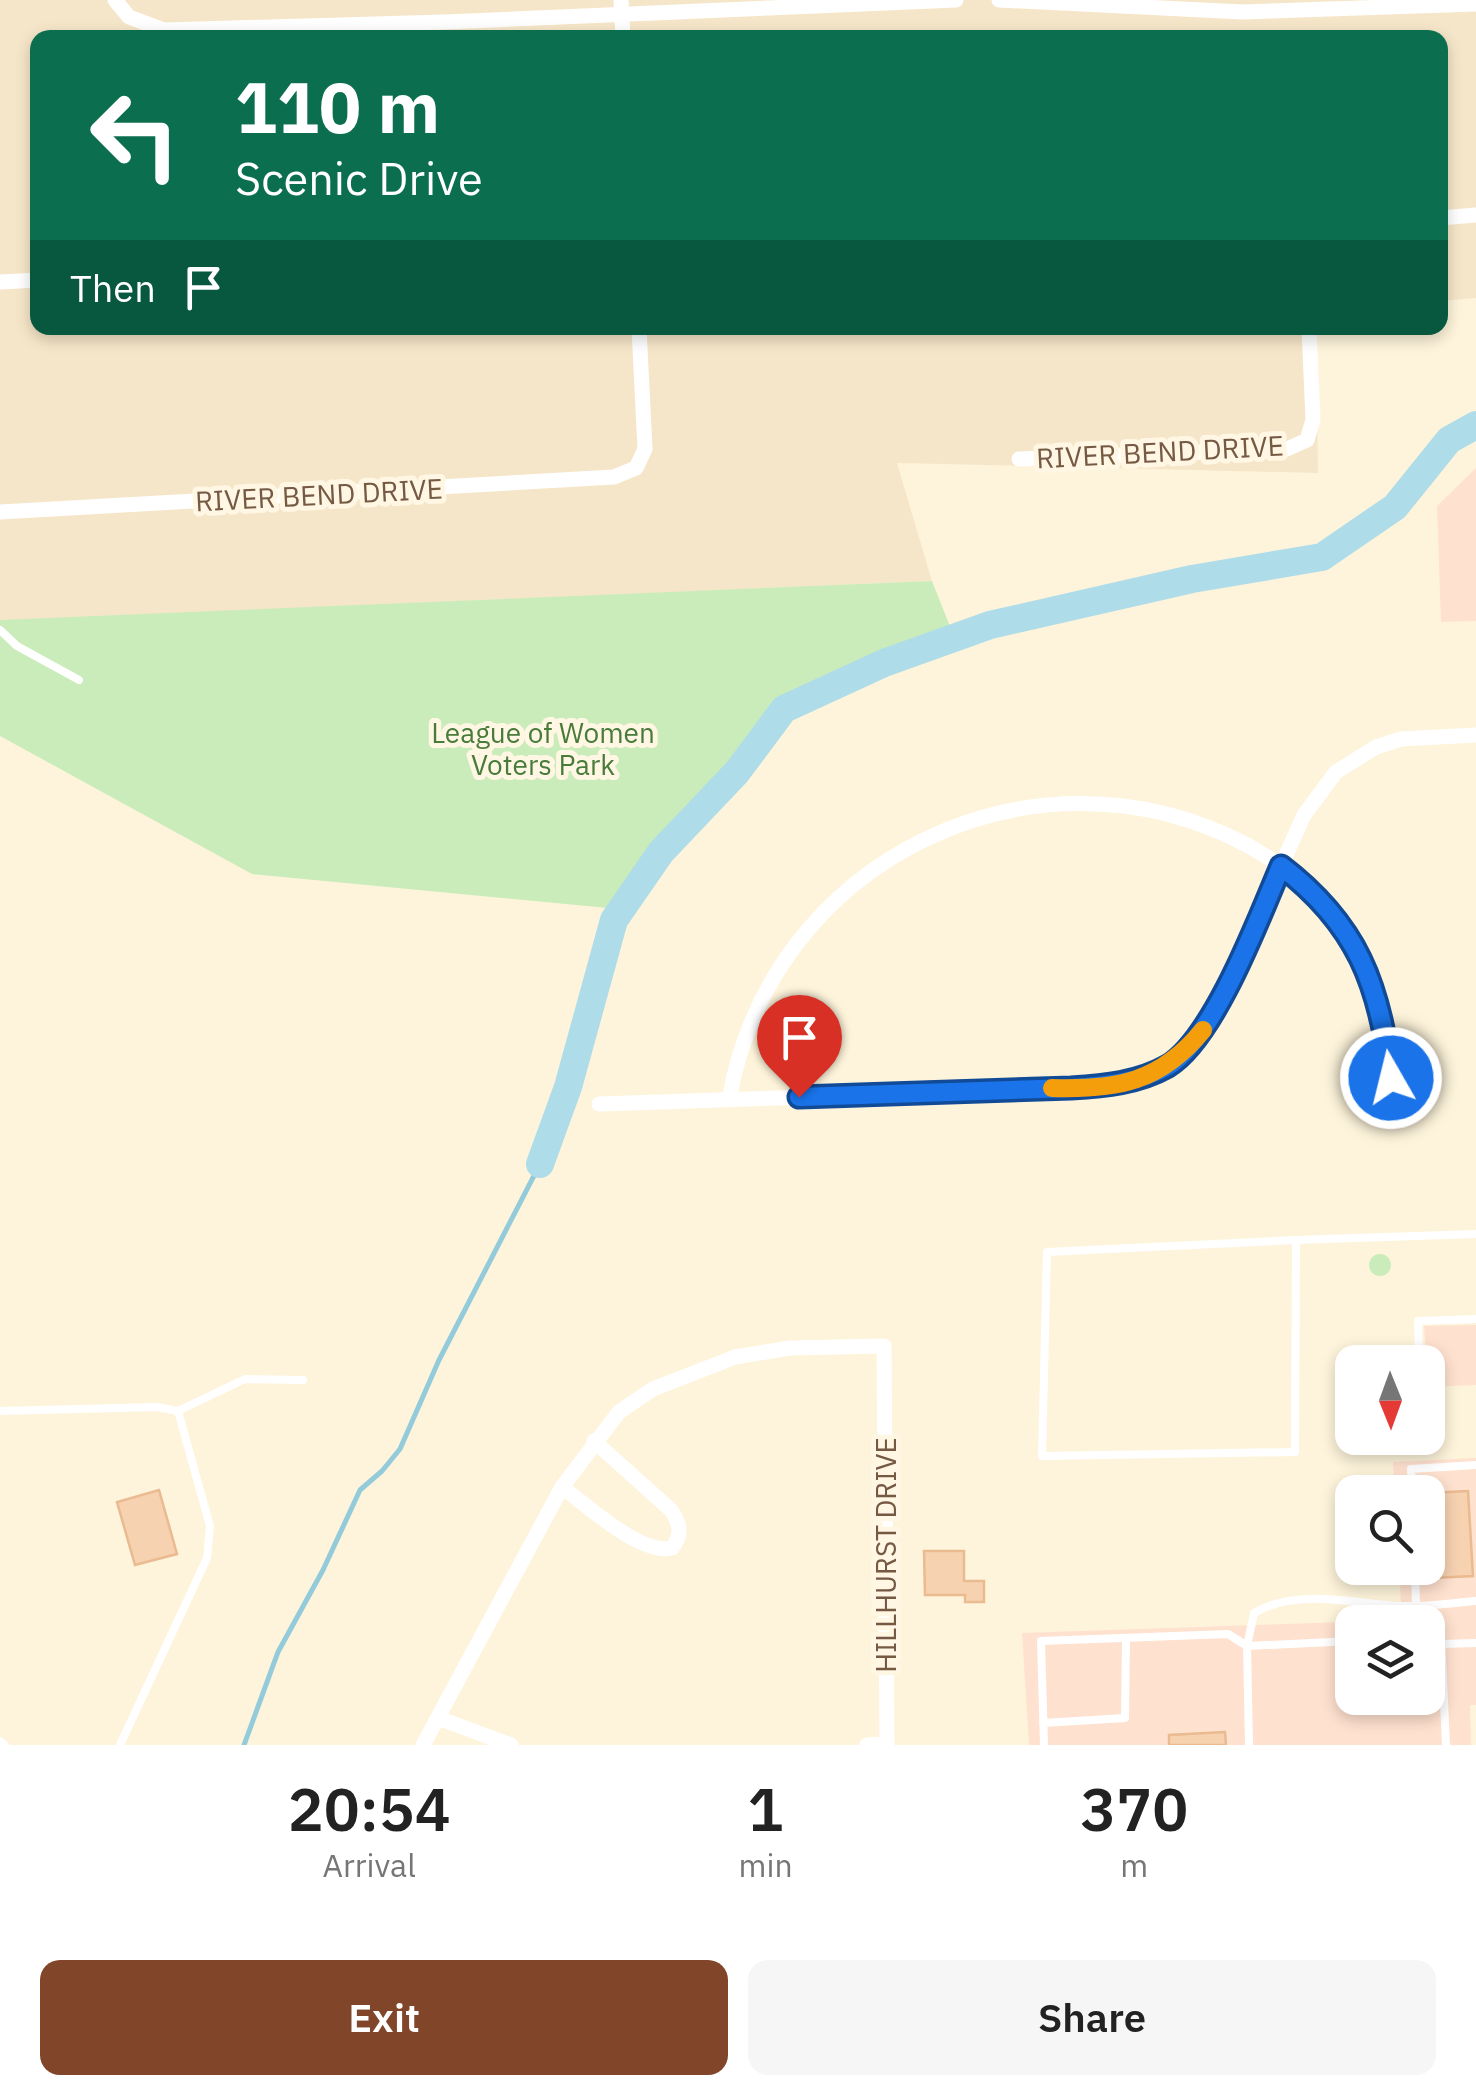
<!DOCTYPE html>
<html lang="en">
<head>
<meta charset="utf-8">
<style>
  :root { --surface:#fff; --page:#f6f6f6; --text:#222; --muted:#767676; --accent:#81452a }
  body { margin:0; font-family:"IBM Plex Sans",sans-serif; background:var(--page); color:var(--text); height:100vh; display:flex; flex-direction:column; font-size:38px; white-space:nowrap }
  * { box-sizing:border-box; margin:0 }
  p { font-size:32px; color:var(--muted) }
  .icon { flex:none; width:55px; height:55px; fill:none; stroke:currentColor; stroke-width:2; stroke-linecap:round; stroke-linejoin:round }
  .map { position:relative; height:1745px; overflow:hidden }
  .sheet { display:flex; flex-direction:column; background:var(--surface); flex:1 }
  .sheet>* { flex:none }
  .guide { position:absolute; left:30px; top:30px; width:1418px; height:305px; border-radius:20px; box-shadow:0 5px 15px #0003; background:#0b6e4f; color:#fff; overflow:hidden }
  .needle { width:65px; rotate:179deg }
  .tools { position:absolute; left:1335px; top:1345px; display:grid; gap:20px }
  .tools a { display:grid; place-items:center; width:110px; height:110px; border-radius:20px; background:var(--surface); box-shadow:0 5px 15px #0003; font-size:50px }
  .pin { position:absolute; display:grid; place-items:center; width:85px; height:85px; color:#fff; margin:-102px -42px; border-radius:50% 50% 50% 0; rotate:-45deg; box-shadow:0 0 10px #0007 }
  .pin .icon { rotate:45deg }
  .me { position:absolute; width:110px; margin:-55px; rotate:352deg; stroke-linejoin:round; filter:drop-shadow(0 0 8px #0008) }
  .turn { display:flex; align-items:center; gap:35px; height:210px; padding:0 40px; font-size:45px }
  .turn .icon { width:130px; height:130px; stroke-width:2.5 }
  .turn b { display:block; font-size:70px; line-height:85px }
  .then { display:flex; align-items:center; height:95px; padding:0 40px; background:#0003; gap:20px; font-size:38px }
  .eta { display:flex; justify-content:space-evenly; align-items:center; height:170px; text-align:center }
  .eta b { font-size:60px; font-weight:600; line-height:70px }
  .action { display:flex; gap:20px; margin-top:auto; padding:20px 40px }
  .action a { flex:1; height:115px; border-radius:20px; background:var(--accent); color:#fff; font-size:40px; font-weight:600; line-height:115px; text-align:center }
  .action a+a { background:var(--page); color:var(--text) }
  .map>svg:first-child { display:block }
  .residential { fill:#f6e6c9 }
  .commercial { fill:#ffe1cf; fill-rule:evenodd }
  .green { fill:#caecba }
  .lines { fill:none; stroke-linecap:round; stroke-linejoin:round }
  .stream { stroke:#94cbdb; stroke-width:5 }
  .river { stroke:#afdce9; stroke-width:28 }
  .building { fill:#f6d2b1; stroke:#eaba90; stroke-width:2.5 }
  .lane { stroke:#fff; stroke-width:8 }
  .street { stroke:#fff; stroke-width:15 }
  .route-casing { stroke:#114b97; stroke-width:25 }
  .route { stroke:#1a73e8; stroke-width:18 }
  .slow { stroke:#f59e0b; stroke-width:18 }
  .labels { text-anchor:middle; stroke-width:10; stroke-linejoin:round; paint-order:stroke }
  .street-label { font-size:28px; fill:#755943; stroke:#fff7e4 }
  .park-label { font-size:28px; fill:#487c3a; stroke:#fff7e4 }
</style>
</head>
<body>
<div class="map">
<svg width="1476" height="1745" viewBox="0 0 1476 1745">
  <rect width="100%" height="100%" fill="#fef4db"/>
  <path class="residential" d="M0,0H1476V298L1440,301V38H38V328H1316L1318,473L897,463L932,581L0,621Z"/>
  <path class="commercial" d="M1476,468V621L1441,622L1437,506Z
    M1476,1325V1385L1428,1387L1424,1326Z
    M1476,1458V1705H1470L1471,1745H1029L1022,1633L1402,1620L1399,1568H1428V1492H1395L1393,1462ZM1352,1622H1428V1698H1352Z"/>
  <path class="green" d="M932,581L951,629L792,694L608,908L252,874L0,736V620Z
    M1369 1265a11 11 0 1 1 22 0a11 11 0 1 1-22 0Z"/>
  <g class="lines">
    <path class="stream" d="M244,1745L278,1652L323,1570L360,1490L382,1471L400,1449L439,1360L540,1164"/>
    <path class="river" d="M540,1164L568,1087L614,920L661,852L737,772L784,709L884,663L990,625L1192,579L1322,557L1395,507L1449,440L1476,425"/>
  </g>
  <path class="building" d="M159,1490L177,1554L135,1565L117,1502Z
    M1468,1491L1473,1576L1433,1578L1428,1493Z
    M924,1551H964V1581H984V1602H965V1595H925Z
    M1225,1732L1226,1745H1169V1735Z"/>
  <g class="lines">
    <path class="lane" d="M0,630L17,646L79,680
      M1296,1240L1295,1452L1042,1456L1047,1252Z
      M1296,1240L1476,1234
      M1419,1362L1418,1321L1476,1319
      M0,1411L157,1407L178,1411L210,1526L207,1558L120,1745
      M178,1411L245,1379L303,1380
      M1412,1492L1411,1469L1476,1465
      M1415,1568L1416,1605
      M1428,1637L1441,1636L1446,1745
      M1352,1641L1247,1646L1254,1613C1296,1588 1351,1603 1398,1606C1424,1607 1451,1603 1476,1601
      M1442,1644L1476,1643
      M1043,1723L1125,1718L1126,1639
      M0,1741L5,1745
      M1044,1745L1041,1641L1228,1634L1247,1646L1249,1745"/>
    <path class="street" d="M115,0L129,17L164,30L444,22L956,0
      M621,0L623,38
      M999,0L1243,12L1476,4
      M1440,218L1476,215
      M0,282L38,280
      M1019,459L1287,449L1307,440L1313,420L1309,328
      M0,512L614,477L636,468L645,449L639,328
      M729,1100C770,861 1032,732 1247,845C1304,876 1347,922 1372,982C1385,1012 1387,1046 1391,1078
      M599,1104L1071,1088L1110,1086L1145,1077L1172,1064L1198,1037L1212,1019L1304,815L1336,772L1376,747L1401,739L1476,735
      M562,1487C588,1506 640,1555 672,1548C683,1534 680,1524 671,1510L594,1441
      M438,1718L511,1745
      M423,1745L562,1487L619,1412L653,1389L735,1357L790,1348L884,1346L887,1744L867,1745"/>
  </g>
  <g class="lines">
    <g class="route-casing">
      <path id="route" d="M799,1097L1071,1088C1105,1086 1138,1083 1168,1066C1214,1038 1259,918 1281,866C1357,924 1380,985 1391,1078"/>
    </g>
    <use href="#route" class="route"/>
    <path class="slow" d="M1052,1088C1117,1090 1161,1082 1203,1030"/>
  </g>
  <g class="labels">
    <g class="street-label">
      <text transform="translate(1160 452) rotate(-3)" y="10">RIVER BEND DRIVE</text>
      <text transform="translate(319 495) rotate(-3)" y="10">RIVER BEND DRIVE</text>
      <text transform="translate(886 1555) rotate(-90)" y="10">HILLHURST DRIVE</text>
    </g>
    <g class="park-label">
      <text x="543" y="743">League of Women<tspan x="543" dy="32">Voters Park</tspan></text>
    </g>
  </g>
</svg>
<div class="tools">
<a><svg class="needle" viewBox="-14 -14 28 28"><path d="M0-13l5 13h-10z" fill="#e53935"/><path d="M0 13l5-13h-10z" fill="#767676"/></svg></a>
<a><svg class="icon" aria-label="search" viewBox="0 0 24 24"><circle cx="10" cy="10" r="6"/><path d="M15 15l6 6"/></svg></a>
<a><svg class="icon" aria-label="layers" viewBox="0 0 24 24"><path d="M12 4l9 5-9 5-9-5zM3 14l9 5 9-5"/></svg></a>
</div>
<div class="pin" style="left:799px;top:1097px;background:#d93025"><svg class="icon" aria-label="arrive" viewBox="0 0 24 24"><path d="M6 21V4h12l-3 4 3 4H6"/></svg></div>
<svg class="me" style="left:1391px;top:1078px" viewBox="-20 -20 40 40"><circle r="17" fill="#1a73e8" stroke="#fff" stroke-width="3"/><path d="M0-11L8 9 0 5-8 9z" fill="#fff"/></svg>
<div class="guide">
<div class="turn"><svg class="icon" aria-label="left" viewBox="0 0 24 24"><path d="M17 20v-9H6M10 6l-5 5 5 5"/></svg><div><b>110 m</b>Scenic Drive</div></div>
<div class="then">Then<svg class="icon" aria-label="arrive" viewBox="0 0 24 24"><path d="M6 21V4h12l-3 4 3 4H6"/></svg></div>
</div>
</div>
<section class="sheet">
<div class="eta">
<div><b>20:54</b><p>Arrival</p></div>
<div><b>1</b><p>min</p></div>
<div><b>370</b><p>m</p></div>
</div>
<div class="action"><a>Exit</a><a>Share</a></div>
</section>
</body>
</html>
